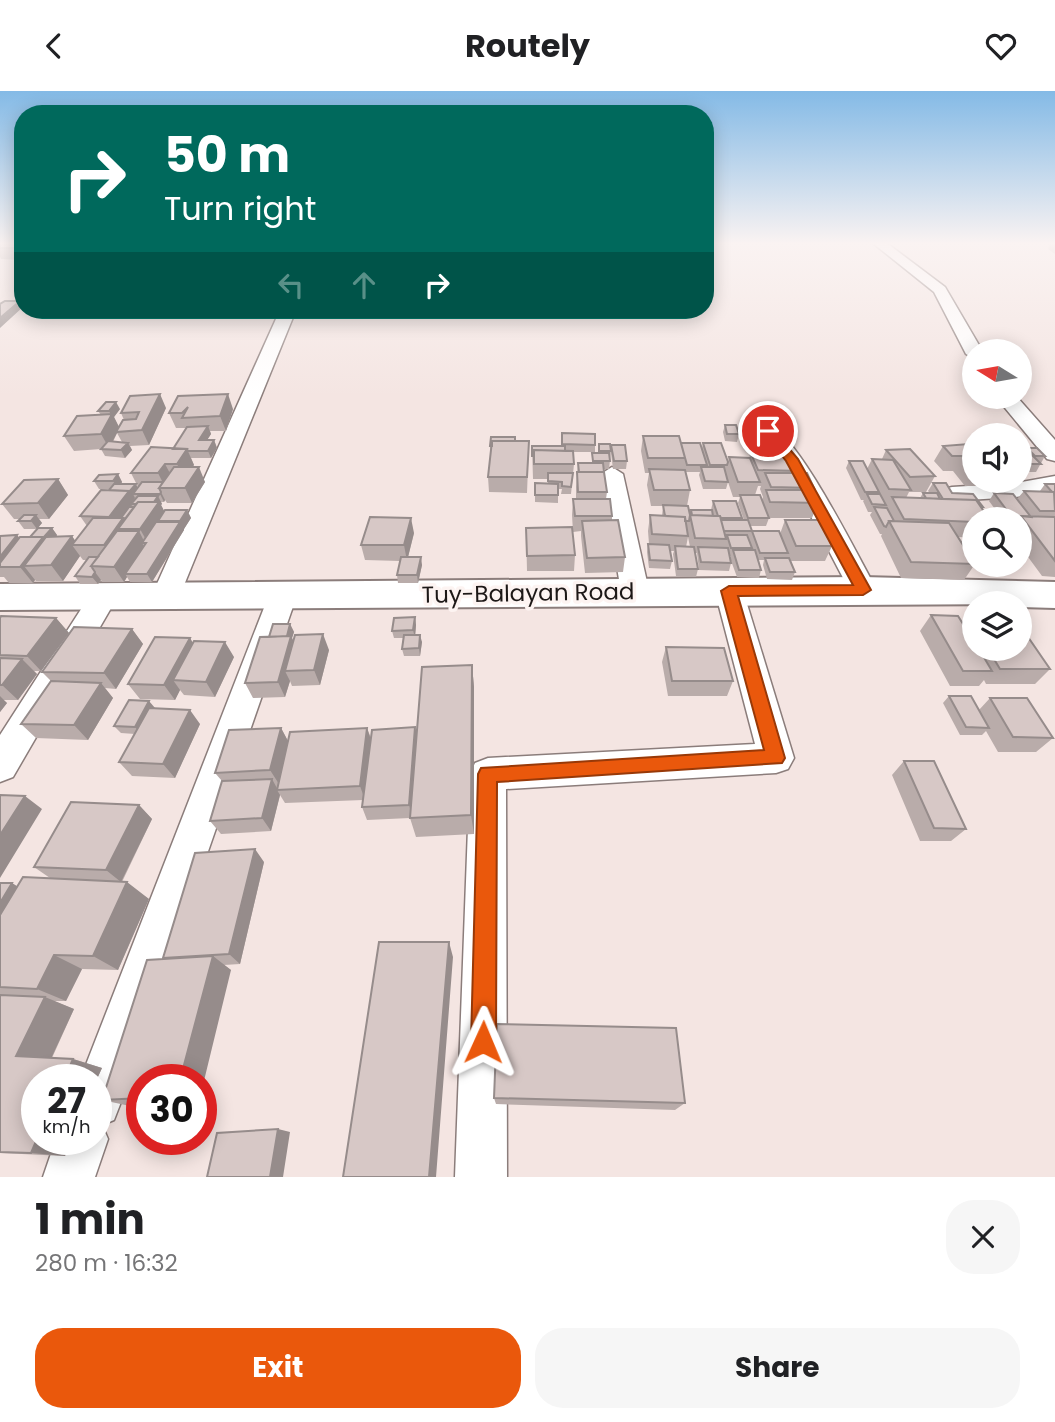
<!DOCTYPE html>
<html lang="en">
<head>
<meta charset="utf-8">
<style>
  :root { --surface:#fff; --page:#f6f6f6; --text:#202124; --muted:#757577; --accent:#ea580c }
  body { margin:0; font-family:Poppins,sans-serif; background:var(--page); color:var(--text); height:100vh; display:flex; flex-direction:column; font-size:26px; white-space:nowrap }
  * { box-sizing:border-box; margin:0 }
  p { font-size:23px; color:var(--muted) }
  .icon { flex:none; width:38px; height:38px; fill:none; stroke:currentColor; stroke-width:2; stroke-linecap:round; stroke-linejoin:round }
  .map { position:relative; height:1086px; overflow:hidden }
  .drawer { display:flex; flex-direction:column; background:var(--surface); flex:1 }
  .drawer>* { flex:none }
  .guide { position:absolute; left:14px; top:14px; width:700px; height:214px; border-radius:28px; box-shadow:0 4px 18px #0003; background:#00695c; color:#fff; overflow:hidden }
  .needle { width:46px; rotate:281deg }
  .tools { position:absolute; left:962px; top:248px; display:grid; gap:14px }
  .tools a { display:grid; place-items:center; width:70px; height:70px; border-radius:50%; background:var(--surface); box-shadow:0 4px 18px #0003; font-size:35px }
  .speed { position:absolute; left:21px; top:973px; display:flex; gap:14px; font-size:35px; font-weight:700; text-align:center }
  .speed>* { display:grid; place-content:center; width:91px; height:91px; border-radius:50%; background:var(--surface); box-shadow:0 4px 18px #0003; line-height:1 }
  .speed small { font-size:18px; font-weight:400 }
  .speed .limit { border:10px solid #d22; background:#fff; color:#111 }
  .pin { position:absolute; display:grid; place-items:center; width:60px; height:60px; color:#fff; margin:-30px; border:4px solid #fff; border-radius:50%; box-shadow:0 2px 7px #0007 }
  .me { position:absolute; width:77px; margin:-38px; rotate:1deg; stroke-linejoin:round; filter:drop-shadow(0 0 5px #0008) }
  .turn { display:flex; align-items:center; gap:24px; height:147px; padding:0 35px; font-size:32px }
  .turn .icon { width:91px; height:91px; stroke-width:2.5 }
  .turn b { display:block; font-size:49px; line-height:60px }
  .lanes { display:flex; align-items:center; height:66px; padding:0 35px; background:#0003; justify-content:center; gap:35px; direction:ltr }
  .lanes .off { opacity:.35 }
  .round { display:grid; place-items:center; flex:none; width:74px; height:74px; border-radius:28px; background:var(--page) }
  .summary { display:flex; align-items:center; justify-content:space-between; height:119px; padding:0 35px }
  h1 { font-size:42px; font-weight:700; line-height:52px }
  .primary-button { display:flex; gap:14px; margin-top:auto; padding:14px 35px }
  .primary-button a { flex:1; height:80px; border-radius:28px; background:var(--accent); color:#fff; font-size:28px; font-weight:700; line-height:80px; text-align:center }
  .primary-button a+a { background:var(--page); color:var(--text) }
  header { display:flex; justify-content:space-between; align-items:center; height:91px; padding:0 35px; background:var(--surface); font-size:32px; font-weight:700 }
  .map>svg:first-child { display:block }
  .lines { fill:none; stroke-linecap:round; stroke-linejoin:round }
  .minor-casing { stroke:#8b7d7b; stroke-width:3 }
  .primary-casing { stroke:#8b7d7b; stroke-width:4 }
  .minor { fill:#fff; fill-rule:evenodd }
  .primary { fill:#fff; fill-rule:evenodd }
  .wall { fill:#b9acaa; fill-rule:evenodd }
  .shaded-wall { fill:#968c8b }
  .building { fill:#d7c8c6; stroke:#968c8b; stroke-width:2 }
  .route { fill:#ea580c; stroke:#983908; stroke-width:2 }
  .labels { text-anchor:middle; stroke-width:7; stroke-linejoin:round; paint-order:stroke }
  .street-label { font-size:23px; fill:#1d1817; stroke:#fdf4f2 }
</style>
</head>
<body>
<header><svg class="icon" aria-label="back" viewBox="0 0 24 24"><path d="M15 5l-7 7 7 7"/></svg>Routely<svg class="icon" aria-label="heart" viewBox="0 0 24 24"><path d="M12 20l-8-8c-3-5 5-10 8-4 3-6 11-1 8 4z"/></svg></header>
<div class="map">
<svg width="1055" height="1086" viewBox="0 0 1055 1086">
  <rect width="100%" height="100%" fill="#f4e5e2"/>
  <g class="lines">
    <g class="minor-casing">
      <path id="minor" d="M874,153H888L945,196L983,261H975V268L966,263L934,201Z
        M280,219H296L180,504L176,511L166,514L156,511L152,504Z
        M996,306H1017L1055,349V370L1047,368Z
        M768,334C797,341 859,468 877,499L873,506L863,509L853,506L782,370L757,340Z
        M612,376L623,383L649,500L645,507L635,510L625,507L621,500L601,383Z
        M1055,385V399L1016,406L952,410L944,408L940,403L944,398L952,396L1016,392Z
        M729,490L739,493L743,500L794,667L788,678L776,682L506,698L507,1086H455L470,683L475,672L488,667L755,653L715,500L719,493Z
        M283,494L293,497L297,504L121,1011L114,1029L102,1034L108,1048L95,1086H43L56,1048H96V989H80L269,504L273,497Z
        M104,495L114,498L118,505L13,686L0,691V644L94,498Z"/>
    </g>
    <g class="primary-casing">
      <path id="primary" d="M863,486L1055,491V517L1020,516V513L0,519V493Z"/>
    </g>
    <use href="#minor" class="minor"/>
    <use href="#primary" class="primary"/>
  </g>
  <path class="wall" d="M23,153V169L1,168L0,166V154Z
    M1050,153H1055V163L1048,158Z
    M166,317L149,354L130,355L132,359L125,367L105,365L101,358L74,360L64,345L101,324L98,320L120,318L114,326L119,336L124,329L121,322ZM117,342L122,351H113Z
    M233,318L226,340H210L211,343L207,349H214L217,357L211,367H191L194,374L192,376L205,391L192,412H167L165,409L164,411H161L162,413L161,414L164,420L187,419L191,427L184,438V439L152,491H130L127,486L124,491H102L101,489L98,493H80L75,485L87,469H83L80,465L63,490H36L35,489L33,492H9L4,486H0V445L17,444L20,447L30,446L52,437L57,444V445H72L75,450L87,435L80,425L111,398H99L94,390L118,383L122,391L121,393L137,397L138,396L131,382L173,358L186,337H176L169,322Z
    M725,334L739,343L737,351L725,350L723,341Z
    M562,342L595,354V361H573L574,373L571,403H561L562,398H558V412L535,411V392H548V388H533L532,355H562Z
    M643,345L702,357L703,352L728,371L729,366L750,367L749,362L751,355L772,363L799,380L798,382L814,397L812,400L818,412L812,427H769L766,435H750L752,440L780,443L785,429L832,455L825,470H791L795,481L792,489L767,488L763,474L764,469H758L761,479L759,487L737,486L730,467L731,465H730L731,472L729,480L699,479L697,462H695L698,478L696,486L676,485L673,463L674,460H670L672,470L670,478L649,477L647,461L648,453H649L648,440L650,424L662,425L663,415H651L647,394L649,382H645L641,360ZM685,381H700L699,384L703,398H726L728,391L733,406H740L738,412L744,429H741L742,427L713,410L711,419H691L690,424L687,415L690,399ZM758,395H761L760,398L763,406L762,409L755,404ZM688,446L690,456H686Z
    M515,350H529L527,402L489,401L488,386L491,362L490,355Z
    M970,351H975V390H1018L1015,394L987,395L985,392L983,395H965L953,380H943L934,370L943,355L968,353Z
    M599,353L611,360L609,378H604L607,401L606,408L612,425V429L625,466L623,481L585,482L581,445V440L573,441L572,424L573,408H576V396L578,372H592V362H598Z
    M611,354L627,370L626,378H613L611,362Z
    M1020,357L1026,359L1027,357L1045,365L1036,381H1024L1020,387Z
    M886,359L935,385L926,401H909L906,407H920L923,402H930L928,400L933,392L983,416L975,429V447L958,446L975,473L964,489L901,487L881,445L882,443H880L870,424L872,421H868L863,410L864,409H861L846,377L849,370L867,378L872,368H882Z
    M58,388L68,404L49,428H39L42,432L37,438H24L18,430L20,428H14L2,413Z
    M1045,393H1055V486L1042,485L1020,455V429H1003L989,410L994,402L1017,408L1024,400H1040Z
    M526,437L575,464L574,480H527Z
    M414,442L408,466L422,474L418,492H398L397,484L400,470L365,469L361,454Z
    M931,524L975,558H1020L1050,578L1035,593H986L984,589L979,595H950L920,540Z
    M415,526L416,534L415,544L422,551L420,565H404L402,558L403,547H394L392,540Z
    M0,527H56L69,542L41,580H34L37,583L18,609H3L7,612L0,621Z
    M290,533L294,541L292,547L294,551L329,559L320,594L292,595L290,590L285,606L253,607L245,592L269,546Z
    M132,538L143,553L116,598L105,597L113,607L88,649L36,647L21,633L51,590L42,581Z
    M190,547L193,553L234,566L215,606L184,604L180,599L175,609L140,608L128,593Z
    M666,556L733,590L727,605H668L662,571Z
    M472,574L474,596V743L416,746L410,727L367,729L362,716L363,709L285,712L280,704L271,740L221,743L210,730L222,690L215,682L281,637L288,650L367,637L371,647L416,642Z
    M949,605L979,619L990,607L1053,647L1036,661H998L986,640L982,644H960L943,612Z
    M155,618L200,633L175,687L132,685L119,671L135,643L121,642L114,635Z
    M904,670L966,738L951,750H920L892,684Z
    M139,714L152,728L122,791L149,808L118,879L82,878L66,910H54L74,918L52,967L73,968L102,977L96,990V989L37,1048H72L65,1065L0,1062V792H12L17,796L50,787L34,776Z
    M264,771L240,873L224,874L231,879L142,989V1014L130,1015L102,1009L164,868Z
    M494,1007L685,1012L675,1019L496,1013Z"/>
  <path class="shaded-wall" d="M20,210L23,216L0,237V227Z
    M160,303L166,317L149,354L142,339Z
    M228,303L233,318L226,340L220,325Z
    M116,311L120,318L114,326L120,338L116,341L117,342L109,357L101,343L111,324L109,320Z
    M208,335L211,343L202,357L199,349Z
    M214,349L217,357L211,367L208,360Z
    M128,352L132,359L125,367L121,359Z
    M187,358L194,374L184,388L177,373Z
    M165,373L173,388L166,398L158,382Z
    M199,376L205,391L192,412L185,397Z
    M118,383L122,391L118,398L113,390Z
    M58,388L68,404L49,428L38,412Z
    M136,393L140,401L133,403L135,407L131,413L134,419L118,438L126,452L114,469L104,454L116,437L109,426L129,400Z
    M161,401L165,409L164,411L160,403Z
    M158,405L162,413L161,414L168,427L158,430L161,436L149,454L140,438L152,414Z
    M187,419L191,427L184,438V439L152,491L147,483L180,431V430Z
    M36,424L42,432L37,438L31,430Z
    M411,427L414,442L407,470L404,454Z
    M52,437L57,444L50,454L44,446Z
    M139,440L145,452H142L146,459L125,483L127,486L124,491L114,476Z
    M17,444L29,460L0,474V466Z
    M72,445L78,454H72L80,465L63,490L51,474Z
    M43,446L55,461L24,475L35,489L33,492L20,476Z
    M421,466L422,474L418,492L417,484Z
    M95,481L101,489L98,493L92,486Z
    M415,526L416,534L415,547L413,539Z
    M56,527L69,542L41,580L27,565Z
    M290,533L294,541L292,547L298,561L285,580L290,590L285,606L278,591L285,551Z
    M132,538L143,553L116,598L104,582Z
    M323,543L329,559L320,594L314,579Z
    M420,544L422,551L420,565L419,557Z
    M190,547L199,562L173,589L180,599L175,609L164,594Z
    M225,551L234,566L215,606L206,591Z
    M22,568L37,583L18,609L2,594Z
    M472,574L474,596V743L471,724Z
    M101,592L113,607L88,649L74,634Z
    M0,605L7,612L0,621Z
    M149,610L155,617L141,643L135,636Z
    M190,619L200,633L175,687L163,673Z
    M415,636L419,651L413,727L409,714Z
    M281,637L289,652L279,693L270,679Z
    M367,637L372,652L365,709L360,695Z
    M272,688L278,699H277L280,704L271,740L262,727Z
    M25,705L42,718L0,787V744Z
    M139,714L152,728L121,791L106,779Z
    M255,758L264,771L240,873L229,863Z
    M127,791L149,808L118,879L93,865Z
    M12,792L31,804L0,839V812Z
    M449,851L453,866L436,1086H429Z
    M54,864L82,878L66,910L37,898Z
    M213,865L231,879L201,1002V989H180Z
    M45,906L74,918L48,974L16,965Z
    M73,968L102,977L96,990V989H64Z
    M278,1038L290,1041L283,1086H270Z
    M37,1048H72L65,1065L31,1062Z"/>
  <path class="building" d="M1,153H23V157H0V154Z
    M5,210H20L0,227V213Z
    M160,303L142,339L116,341L123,329L136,328L139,321L121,322L130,305Z
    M228,303L220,325L182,327L188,316L182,322H169L178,305Z
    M106,311H116L109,320H98Z
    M112,323L101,343L64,345L77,325Z
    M725,334H736L739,343H727Z
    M208,335L199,349H214L208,360H188L187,358H173L187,336Z
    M562,342L595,343V354L562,353Z
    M643,345H679L685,367H648Z
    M491,346H515V350H492V355H490Z
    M108,350L128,352L121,359L101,358Z
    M492,350H529L527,386H488Z
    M681,352H700L707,374H687Z
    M703,352H721L728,371L727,374H710Z
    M599,353H610L611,360H599Z
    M969,353L975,360V380L962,365H952L943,355Z
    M611,354H625L627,370H614Z
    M532,355H565V360L534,359V365H532Z
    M751,355H768L772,363H754Z
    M151,356L187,358L177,373H165L158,382H131Z
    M1024,356L1041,373H1025L1020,369V364L1022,362L1020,361V357Z
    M1027,357H1037L1045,365H1035Z
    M910,358L935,385L910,386L886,359Z
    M534,359L573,360L574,373H534Z
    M592,362H609L610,370H593Z
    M751,363H792L799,380L758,379Z
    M729,366L750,367L760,391H738Z
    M872,368L893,369L911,399L889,398Z
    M849,370H863L879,401H865Z
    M578,372H603L604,381H579Z
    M1020,373L1026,379H1020Z
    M174,376H199L185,397H159Z
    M701,376H724L728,391L705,390Z
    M649,378L685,379L690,399H654Z
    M577,381H604L607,401H578Z
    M548,382H573L571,396L562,395V391L548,390Z
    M765,382H807L814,397L771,396Z
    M118,383L113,390H94L99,384Z
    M58,388L38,412L2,413L24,389Z
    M142,391H163L159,397L161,401L160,403H133Z
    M535,392L558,393V404H535Z
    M933,392H946L952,402L973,403L983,416H981L976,409L943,408Z
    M114,393H136L129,401V400L109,399Z
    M1045,393H1055V401H1052Z
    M101,399L129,400L109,426L80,425Z
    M766,399H812L818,412L770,411Z
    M1024,400L1054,401L1055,420H1040Z
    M923,402H937L940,408L926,407Z
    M994,402L1013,403L1031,426L1021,425L1019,429H1014Z
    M867,403H880L886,414L872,413Z
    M740,404H760L769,427H748Z
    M138,405H158L154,411H138L136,413H131Z
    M892,406L976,409L990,429H975V431L904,428Z
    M573,408H610L612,425H575Z
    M713,410H736L742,427H721L720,425H718Z
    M138,411H159L140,438H118Z
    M663,414L688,415L690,424L689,430H685V426L665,425Z
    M129,416H134L124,429L123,427H121Z
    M874,416L887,417L894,430H889L886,436L884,435Z
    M165,419H187L180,430H158Z
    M691,419H712L713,425L692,424Z
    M24,424H36L31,430H18Z
    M650,424L685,426L688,445L652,443Z
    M690,424L720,425L726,448L695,447Z
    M1021,425L1055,426V470Z
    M370,426L411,427L404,454H361Z
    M93,427H123L104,454H72Z
    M618,429L625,466L587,467L582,430Z
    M721,429H748L752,440H724Z
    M785,429H820L832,455H796Z
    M889,430L949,432L975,473L911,471Z
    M156,431H180L147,483H125L146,452H142Z
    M572,436L575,464L527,465L526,437Z
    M38,437H52L44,446H42H43H30Z
    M117,440H139L114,476L91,475Z
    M752,440H779L788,462H760Z
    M17,444L0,466V445Z
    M727,444H747L752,457H731Z
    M72,445L51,474L24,475L46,446Z
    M20,446H43L20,476H0V472Z
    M648,453L669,454L672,470L650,469Z
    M675,455L694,456L698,478H678Z
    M698,456L728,457L731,472L701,471Z
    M733,459H755L761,479H739Z
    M89,466H98L91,475L95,481L92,486L75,485Z
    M401,466H421L417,484H397Z
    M765,467H789L795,481H770Z
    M931,524L958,525L975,552V558H979L992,580H963Z
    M1,525L56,527L27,565L0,564V527Z
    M415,526L413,539L392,540L394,527Z
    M273,533H290L287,545L269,546Z
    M74,536L132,538L104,582L42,581Z
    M323,543L314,579L285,580L295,544Z
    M404,544H420L419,557L402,558Z
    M291,545L278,591L245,592L260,546Z
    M155,546L190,547L164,594L128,593Z
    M1020,546H1028L1050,578H1000L988,558H1020Z
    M194,550L225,551L206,591L173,589Z
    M666,556L724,557L733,590H672Z
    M0,567L22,568L2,594H0Z
    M472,574L471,724L410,727L422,576Z
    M51,590L101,592L74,634L21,633Z
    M949,605H971L989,637L966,636Z
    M990,607H1027L1053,647L1013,646Z
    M129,609L149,610L135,636L114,635Z
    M149,617L190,619L163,673L119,671Z
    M415,636L409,714L362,716L372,639Z
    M281,637L270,679L215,682L229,639Z
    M367,637L360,695L277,699L290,641Z
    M904,670H934L966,738L934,737Z
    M272,688L262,727L210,730L222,690Z
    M0,704L25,705L0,744Z
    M71,711L139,714L106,779L34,776Z
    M255,758L229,863L163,867L195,762Z
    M23,786L127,791L93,865L54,864L37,898L0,896V824Z
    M0,792H12L0,812Z
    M379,851H449L429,1086H343Z
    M213,865L180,989H142V1007L102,1009L147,869Z
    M0,904L45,906L16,965L73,968L64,989H37V1048L31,1062L0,1061Z
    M497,933L676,937L685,1012L494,1007Z
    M278,1038L270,1086H207L217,1042Z"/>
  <linearGradient id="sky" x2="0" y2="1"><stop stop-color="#84bae6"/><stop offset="0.5" stop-color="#faf3f2"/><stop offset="1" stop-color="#faf3f2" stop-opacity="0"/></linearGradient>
  <rect width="1055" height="305" fill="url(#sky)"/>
  <path class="route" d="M764,337H772L798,368L871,499L863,504L738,505L785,667L782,672L497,691L496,951L492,960L483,964L474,960L471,951L478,683L481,677L764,659L721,500L729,495L853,494L786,370L764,342Z"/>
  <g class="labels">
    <g class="street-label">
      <text transform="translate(528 502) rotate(-1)" y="8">Tuy-Balayan Road</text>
    </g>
  </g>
</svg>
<div class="tools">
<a><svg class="needle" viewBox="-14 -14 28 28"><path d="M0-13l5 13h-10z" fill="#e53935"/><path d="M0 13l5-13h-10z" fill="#757577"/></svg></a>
<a><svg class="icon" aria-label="sound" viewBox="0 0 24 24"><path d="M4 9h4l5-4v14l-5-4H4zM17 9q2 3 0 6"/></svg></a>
<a><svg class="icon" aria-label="search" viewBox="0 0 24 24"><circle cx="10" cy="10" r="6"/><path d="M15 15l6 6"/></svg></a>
<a><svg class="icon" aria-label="layers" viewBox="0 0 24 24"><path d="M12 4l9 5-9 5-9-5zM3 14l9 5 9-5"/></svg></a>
</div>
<div class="speed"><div>27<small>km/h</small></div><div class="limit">30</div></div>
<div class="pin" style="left:768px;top:340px;background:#d93025"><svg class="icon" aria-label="arrive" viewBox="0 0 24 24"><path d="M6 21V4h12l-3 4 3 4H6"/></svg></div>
<svg class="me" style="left:483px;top:951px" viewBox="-20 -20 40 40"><path d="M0-17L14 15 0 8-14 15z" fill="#ea580c" stroke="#fff" stroke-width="4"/></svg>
<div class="guide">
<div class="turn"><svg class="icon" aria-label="right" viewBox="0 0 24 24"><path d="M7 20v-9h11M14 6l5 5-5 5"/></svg><div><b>50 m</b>Turn right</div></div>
<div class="lanes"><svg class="icon off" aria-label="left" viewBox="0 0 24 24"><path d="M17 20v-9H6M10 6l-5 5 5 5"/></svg><svg class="icon off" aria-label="ahead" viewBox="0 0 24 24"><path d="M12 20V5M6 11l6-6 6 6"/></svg><svg class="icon" aria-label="right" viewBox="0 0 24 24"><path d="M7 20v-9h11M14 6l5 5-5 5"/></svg></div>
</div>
</div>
<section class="drawer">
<div class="summary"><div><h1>1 min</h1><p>280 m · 16:32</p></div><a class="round"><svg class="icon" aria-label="close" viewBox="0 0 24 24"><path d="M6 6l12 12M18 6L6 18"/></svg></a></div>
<div class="primary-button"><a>Exit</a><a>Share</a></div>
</section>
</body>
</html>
